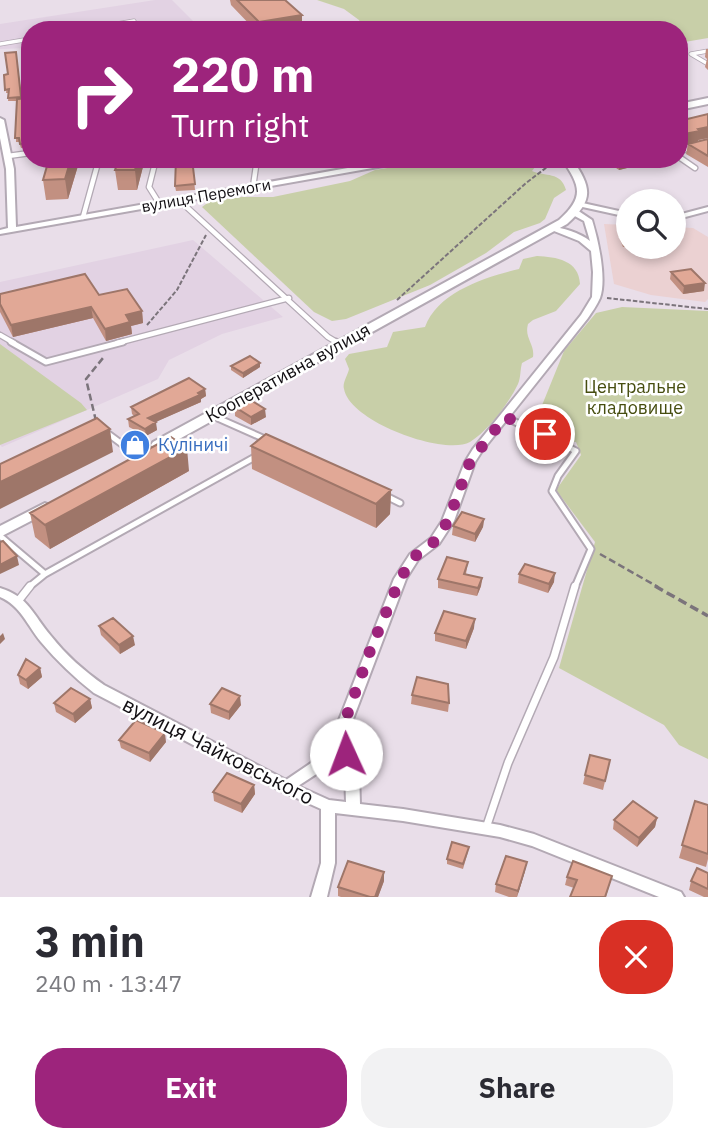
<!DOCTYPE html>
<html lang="en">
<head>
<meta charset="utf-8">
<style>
  :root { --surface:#fff; --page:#f2f2f3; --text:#2b2b33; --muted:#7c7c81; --accent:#9d247c }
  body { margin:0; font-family:"IBM Plex Sans",sans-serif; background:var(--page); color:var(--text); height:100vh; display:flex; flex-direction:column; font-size:26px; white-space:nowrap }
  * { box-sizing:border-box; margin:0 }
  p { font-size:23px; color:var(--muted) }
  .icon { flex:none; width:38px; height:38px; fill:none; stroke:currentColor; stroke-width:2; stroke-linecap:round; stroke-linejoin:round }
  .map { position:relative; height:897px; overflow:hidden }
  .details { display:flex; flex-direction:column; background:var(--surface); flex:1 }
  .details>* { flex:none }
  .banner { position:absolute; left:21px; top:21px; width:667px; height:147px; border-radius:28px; box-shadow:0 4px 10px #0003; background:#9d247c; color:#fff; overflow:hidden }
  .buttons { position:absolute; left:616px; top:189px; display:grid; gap:14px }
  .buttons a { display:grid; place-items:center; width:70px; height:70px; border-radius:50%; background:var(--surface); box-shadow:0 4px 10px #0003; font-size:35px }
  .pin { position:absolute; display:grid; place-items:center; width:60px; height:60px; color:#fff; margin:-30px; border:4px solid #fff; border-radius:50%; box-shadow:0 2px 7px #0007 }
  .me { position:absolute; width:77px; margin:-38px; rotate:358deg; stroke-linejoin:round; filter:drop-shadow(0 0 5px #0008) }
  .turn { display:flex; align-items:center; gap:24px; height:147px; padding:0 35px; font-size:32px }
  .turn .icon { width:91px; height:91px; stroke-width:2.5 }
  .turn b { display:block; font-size:49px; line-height:60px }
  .round { display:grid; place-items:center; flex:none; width:74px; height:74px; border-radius:28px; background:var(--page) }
  .headline { display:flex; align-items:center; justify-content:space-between; height:119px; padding:0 35px }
  h1 { font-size:42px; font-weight:700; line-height:52px }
  .action { display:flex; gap:14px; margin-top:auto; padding:14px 35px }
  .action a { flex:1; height:80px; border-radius:28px; background:var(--accent); color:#fff; font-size:28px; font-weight:700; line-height:80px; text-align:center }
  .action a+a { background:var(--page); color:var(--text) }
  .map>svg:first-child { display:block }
  .built { fill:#e2d2e3 }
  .medical { fill:#ebd1d2 }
  .green { fill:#c8cfa8 }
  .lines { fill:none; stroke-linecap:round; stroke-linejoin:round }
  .service-far3-casing { stroke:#b3a9b4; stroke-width:5 }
  .service-far2-casing { stroke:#b3a9b4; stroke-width:7 }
  .service-far1-casing { stroke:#b3a9b4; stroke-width:9 }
  .service-casing { stroke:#b3a9b4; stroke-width:10 }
  .minor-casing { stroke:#b3a9b4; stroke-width:4 }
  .tertiary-casing { stroke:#b3a9b4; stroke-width:4 }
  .path-far2 { stroke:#7b747b; stroke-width:2; stroke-dasharray:4.5 2; stroke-linecap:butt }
  .path-far1 { stroke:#7b747b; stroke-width:2.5; stroke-dasharray:7 3.5; stroke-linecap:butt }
  .path { stroke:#7b747b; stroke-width:3.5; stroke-dasharray:9 4.5; stroke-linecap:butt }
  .service-far3 { stroke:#fff; stroke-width:3.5 }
  .service-far2 { stroke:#fff; stroke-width:4.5 }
  .service-far1 { stroke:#fff; stroke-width:5 }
  .service { stroke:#fff; stroke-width:7 }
  .minor { fill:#fff; fill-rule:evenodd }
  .tertiary { fill:#fff; fill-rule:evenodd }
  .wall { fill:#c29081 }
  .shaded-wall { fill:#9e7669 }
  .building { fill:#e1a896; stroke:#9e7669; stroke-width:2 }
  .route { stroke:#9d247c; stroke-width:12; stroke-dasharray:0 21.6 }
  .labels { text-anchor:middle; stroke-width:5; stroke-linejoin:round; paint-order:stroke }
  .far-street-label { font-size:16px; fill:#120f13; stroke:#fff }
  .street-label { font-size:18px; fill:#120f13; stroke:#fff }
  .park-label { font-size:18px; fill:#464d0f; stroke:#fff }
  .shop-label { font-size:18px; fill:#366cbe; stroke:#fff; text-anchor:start }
  .near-street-label { font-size:21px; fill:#120f13; stroke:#fff }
</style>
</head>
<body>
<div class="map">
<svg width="708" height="897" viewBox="0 0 708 897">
  <rect width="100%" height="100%" fill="#e9dee9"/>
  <path class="built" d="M155,0H172L202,30H30V48L0,49V24Z
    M193,240L283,317L222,334L169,360L158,379L2,447L0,445V282Z"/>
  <path class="medical" d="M604,224L628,225V247H674V227L693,228L708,237V299L705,302L651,295L614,284Z"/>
  <path class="green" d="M317,0H708V38L679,43V30H345L360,22L359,20L344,9Z
    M442,159H541L532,171C545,177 561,171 566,190L554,198L545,219L540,223L514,232L486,253L430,285L346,319L332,321L314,312L202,207L210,201L242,197H273L350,181L375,170Z
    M537,256C556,257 579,260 580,284L556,311L533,320L528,324C524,338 535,344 533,357L522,363C520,370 521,377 518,384C509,403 488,431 470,442C444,456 350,422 344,389C342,383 348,375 349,369L345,359L349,354L387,347L393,332L425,327C438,292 485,277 519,269L523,259Z
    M622,307L708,311V759L679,745L664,725L559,668L595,542L556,490L581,455L576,442L547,436L535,429L534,425L564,351L596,313Z
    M0,344L81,403L87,410L0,445Z"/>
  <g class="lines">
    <g class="service-far3-casing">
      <path id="service-far3" d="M82,30L134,21
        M0,44L30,39
        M708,51L691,54L708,64
        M679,151L693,148"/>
    </g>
    <g class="service-far2-casing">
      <path id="service-far2" d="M679,151L684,150
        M8,156L30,153
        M679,157L695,168
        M156,159L149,187L159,203
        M253,187L257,159
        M179,200L328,337L338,343
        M83,217L99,159
        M0,335L14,343
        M117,343L289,298"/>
    </g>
    <g class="service-far1-casing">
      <path id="service-far1" d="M11,342L46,362L123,342
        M336,342L341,345
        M213,416L265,439
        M505,417L576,451L558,476L552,491L591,549L575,587
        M107,433L138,456
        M384,495L400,503
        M0,536L45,574
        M29,587L45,574L255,457"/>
    </g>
    <g class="service-casing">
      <path id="service" d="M19,600L30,586
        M486,828L508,763L554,657L575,586"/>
    </g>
    <g class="minor-casing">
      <path id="minor" d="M0,118L4,120L14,169L16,227L398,159H416L412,161L0,234V230L8,228L6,169L0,138Z
        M578,202L628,213V217L578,206Z
        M708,207V211L674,220V216Z
        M571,210H577L592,220C598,239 607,279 600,298C597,305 592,312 588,318L482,451L475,462L454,521L439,544L418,560L406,579L347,735L359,772L360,804L403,809L500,825L534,834L681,892L684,897H659L532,846L500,837L403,821L335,813V863L327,897H311L321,863V809L281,791L94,693C75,678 57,661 41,642C27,625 21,606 0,597V588C29,597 33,615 51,636C66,655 84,671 104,685L286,780L311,763L334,733L394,579L410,554L431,538L442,521L465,462L473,449L581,315L592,297L593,272L591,251L579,241L549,229L550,227C562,227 580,233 590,241L584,221L571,214ZM338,749L345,772L346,802L329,800L298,786L321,771Z"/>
    </g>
    <g class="tertiary-casing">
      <path id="tertiary" d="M708,98V104L679,110V104Z
        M562,159H572C592,188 594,200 567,224L163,448H153L151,445L153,442L559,220C585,197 580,186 562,159Z
        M45,503L50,505L52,508L50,511L0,537V526Z"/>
    </g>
    <path class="path-far2" d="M607,298L708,309
      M397,300L526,183L555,161
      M147,325L177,290L206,235"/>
    <path class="path-far1" d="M96,421L86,379L103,358
      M600,554L658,587"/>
    <path class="path" d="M655,586L708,616"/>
    <use href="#service-far3" class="service-far3"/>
    <use href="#service-far2" class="service-far2"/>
    <use href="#service-far1" class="service-far1"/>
    <use href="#service" class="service"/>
    <use href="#minor" class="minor"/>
    <use href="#tertiary" class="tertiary"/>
  </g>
  <path class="wall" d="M230,0H285L302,27L285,30H255L231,5Z
    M706,49H708V70L705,67L707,59L705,57Z
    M16,52L22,99L30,98V147L21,148L19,142H16L17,101H8L9,93H6L8,74Z
    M708,114V138L698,140V141L708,139V167L686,154L688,144L679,146V121Z
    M49,159H80L68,199L46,200L43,180Z
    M145,159L137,190H118L115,170Z
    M192,159L195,190L176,191L175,186Z
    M227,159H246L245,162H227Z
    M603,159H663L619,170Z
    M620,224H628V247H641H623L618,235Z
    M671,272L704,291L683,294L670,279Z
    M0,294L99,295L142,311L143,323L131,326L132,334L106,341L93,318L13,337L0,312Z
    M231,366L260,367L243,378L231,370Z
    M205,389L206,396L201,399V402L155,422L157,430L146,436L129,427L128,419L134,416L132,414L131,407Z
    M235,407L266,417L251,425L235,416Z
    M251,446L391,490L390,514L376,528L252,469Z
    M189,471L50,549L35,537L30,513Z
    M484,519L483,527L475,542L452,535L453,526Z
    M468,562L466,574L482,578L481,586L477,596L438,588V579Z
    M519,574L554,582L548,593L518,583Z
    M99,626L135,645L120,654L101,635Z
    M474,628L466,649L435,641V633Z
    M40,668L42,677L28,689L20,684L18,675Z
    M412,695L449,703L448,712L411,704Z
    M90,699L92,708L75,723L56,712L54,703Z
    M210,704L241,705L229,720L211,713Z
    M119,740L166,742L150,762L121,748Z
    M610,760L603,790L583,784L585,775Z
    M254,785L255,794L242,813L214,801L213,792Z
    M695,801L708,805V859L706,867L679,858Z
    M657,818L655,827L637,847L613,829L614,820Z
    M468,852L463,869L447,864V859Z
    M525,871L517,897H509L495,892L496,884Z
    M708,873V897H704L689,890L691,881Z
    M612,876L606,897H570L574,888L565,885L567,877Z
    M384,881L378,897H341L338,896V887Z"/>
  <path class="shaded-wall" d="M302,15V27L285,30H259V22Z
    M708,127V138L698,140V142L679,146V135Z
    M71,159H80L68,199L65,179Z
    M138,159H145L137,190L135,170Z
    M620,159H663L619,170Z
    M705,283L704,291L683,294L684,286Z
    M91,307L93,318L13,337L11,325Z
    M142,311L143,323L131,326L132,334L106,341L105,329L126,315Z
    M260,363V367L243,378V373Z
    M205,389L206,396L201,399V402L149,425L148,418Z
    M265,409L266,417L251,425V417Z
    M156,422L157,430L146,436L145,429Z
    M110,429L113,452L0,509V482Z
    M187,448L189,471L50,549L45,525Z
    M391,490L390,514L376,528V504Z
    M484,519L483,527L475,542V534Z
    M17,556L19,565L0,574V565Z
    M555,573L554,582L548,593L549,584Z
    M482,578L481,586L477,596L478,588Z
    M475,619L474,628L466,649V641Z
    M3,633L5,639L0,644V636Z
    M133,636L135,645L120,654L119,645Z
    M40,668L42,677L28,689L26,680Z
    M240,696L241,705L229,720V712Z
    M90,699L92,708L75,723L73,714Z
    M165,733L166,742L150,762L149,753Z
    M254,785L255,794L242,813L241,804Z
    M657,818L655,827L637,847L639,838Z
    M527,862L525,871L517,897L518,891Z
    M384,872V881L378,897H375Z"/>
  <path class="building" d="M237,0H285L302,15L259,22Z
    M16,52L21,97L8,98L9,89L5,90L4,75L8,74L5,53Z
    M30,98V143L20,144L19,138H15L17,99Z
    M708,114V127L698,129L700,131L679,135V121Z
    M708,139V156L688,144Z
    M49,159H71L65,179L43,180Z
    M119,159H138L135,170H115Z
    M176,159H192L195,184L175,186Z
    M620,224H628V236H625Z
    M691,269L705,283L684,286L671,272Z
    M85,274L99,295L127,289L142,311L126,315L130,322L105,329L91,307L11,325L0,304V294Z
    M250,356L260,363L243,373L231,366Z
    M189,378L205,389L198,393L200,395L148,418L156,422L145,429L128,419L139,414L131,407Z
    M249,399L265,409L251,417L235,407Z
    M97,418L110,429L0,482V464Z
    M266,434L391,490L376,504L251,446Z
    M171,437L187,448L45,525L30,513Z
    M462,512L484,519L475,534L453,526Z
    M3,541L17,556L0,565V542Z
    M447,557L468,562L464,574L482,578L478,588L438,579Z
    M525,564L555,573L549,584L519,574Z
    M444,611L475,619L466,641L435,633Z
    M113,618L133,636L119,645L99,626Z
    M26,659L40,668L26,680L18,675Z
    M417,677L448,684L449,703L412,695Z
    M71,688L90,699L73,714L54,703Z
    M222,688L240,696L229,712L210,704Z
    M136,720L165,733L149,753L119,740Z
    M590,755L610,760L605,781L585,775Z
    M227,773L254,785L241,804L213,792Z
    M633,801L657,818L639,838L614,820Z
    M695,801L708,805V854L682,845Z
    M452,842L469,847L463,864L447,859Z
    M506,856L527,862L518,891L496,884Z
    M348,861L384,872L375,897H370L338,887Z
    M573,861L612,876L605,897H570L577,880L567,877Z
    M697,868L708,873V889L691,881Z"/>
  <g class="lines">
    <path class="route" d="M346,754L340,735L370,651L400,579L414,557L435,541L448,521L470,462L505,417L545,434"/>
  </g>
  <defs>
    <g id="shop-disc" transform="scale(1.575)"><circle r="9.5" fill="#3f7fe0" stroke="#fff"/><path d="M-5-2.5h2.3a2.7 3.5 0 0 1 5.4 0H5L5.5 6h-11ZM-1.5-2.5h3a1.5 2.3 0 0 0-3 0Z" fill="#fff"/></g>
  </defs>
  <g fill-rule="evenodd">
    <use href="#shop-disc" x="135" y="445"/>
  </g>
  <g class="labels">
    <g class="far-street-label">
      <text transform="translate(206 195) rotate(-10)" y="6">вулиця Перемоги</text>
    </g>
    <g class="street-label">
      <text transform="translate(288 373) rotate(-29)" y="6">Кооперативна вулиця</text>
    </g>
    <g class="park-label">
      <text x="635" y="393">Центральне<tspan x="635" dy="21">кладовище</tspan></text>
    </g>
    <g class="shop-label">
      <text x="158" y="451">Куліничі</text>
    </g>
    <g class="near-street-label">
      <text transform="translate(218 751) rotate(27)" y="7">вулиця Чайковського</text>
    </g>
  </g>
</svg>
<div class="buttons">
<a><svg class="icon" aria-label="search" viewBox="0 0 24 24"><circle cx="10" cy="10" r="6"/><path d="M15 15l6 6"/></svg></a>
</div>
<div class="pin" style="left:545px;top:434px;background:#d93025"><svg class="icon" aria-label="arrive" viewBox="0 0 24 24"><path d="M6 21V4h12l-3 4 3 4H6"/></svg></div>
<svg class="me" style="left:346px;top:754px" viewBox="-20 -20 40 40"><circle r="19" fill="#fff"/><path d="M0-13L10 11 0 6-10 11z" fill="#9d247c"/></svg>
<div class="banner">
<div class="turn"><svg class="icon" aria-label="right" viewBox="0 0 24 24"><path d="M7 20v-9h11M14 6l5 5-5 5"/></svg><div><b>220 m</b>Turn right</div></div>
</div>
</div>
<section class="details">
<div class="headline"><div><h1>3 min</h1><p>240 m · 13:47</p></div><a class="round" style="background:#d93025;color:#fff"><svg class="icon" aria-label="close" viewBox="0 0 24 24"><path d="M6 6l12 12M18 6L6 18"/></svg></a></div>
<div class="action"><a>Exit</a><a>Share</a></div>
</section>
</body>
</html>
